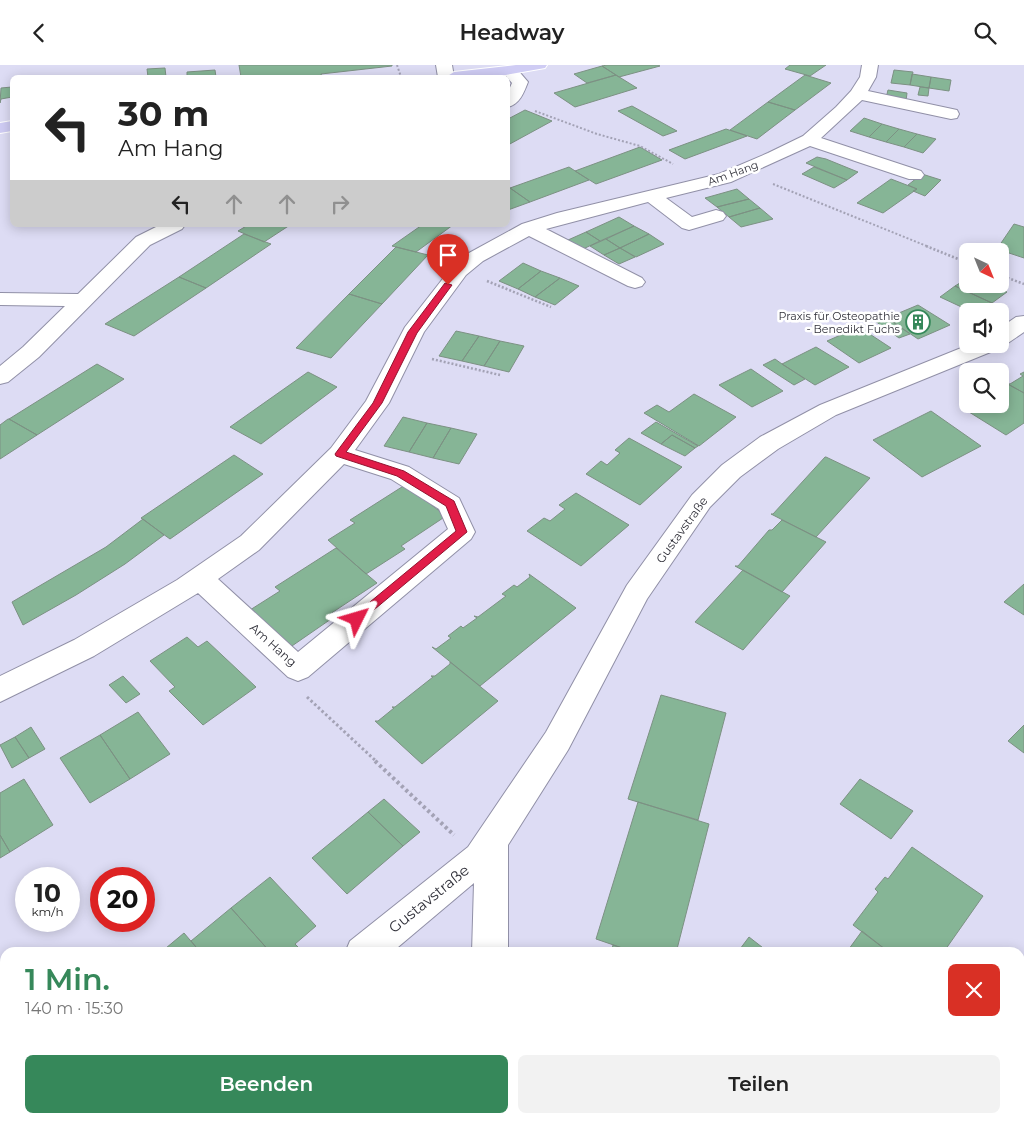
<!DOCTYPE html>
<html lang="de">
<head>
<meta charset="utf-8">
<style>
  :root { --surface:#fff; --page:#f2f2f2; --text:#222; --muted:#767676; --accent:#36885a }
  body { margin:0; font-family:Montserrat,sans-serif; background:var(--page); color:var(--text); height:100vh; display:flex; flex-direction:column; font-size:19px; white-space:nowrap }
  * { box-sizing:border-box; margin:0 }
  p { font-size:16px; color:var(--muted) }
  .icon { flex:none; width:28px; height:28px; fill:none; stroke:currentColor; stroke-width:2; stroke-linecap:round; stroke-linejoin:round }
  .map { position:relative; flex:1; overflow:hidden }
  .drawer { position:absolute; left:0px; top:882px; width:1025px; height:176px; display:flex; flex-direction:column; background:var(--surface); border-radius:15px 15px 0 0; box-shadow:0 2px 12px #0003 }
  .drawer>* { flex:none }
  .guide { position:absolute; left:10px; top:10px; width:500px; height:152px; border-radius:8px; box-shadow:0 2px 12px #0003; background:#fff; color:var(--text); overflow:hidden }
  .needle { width:32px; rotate:137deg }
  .buttons { position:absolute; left:959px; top:178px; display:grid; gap:10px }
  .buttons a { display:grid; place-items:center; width:50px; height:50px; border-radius:8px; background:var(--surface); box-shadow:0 2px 12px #0003; font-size:25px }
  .speed { position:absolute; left:15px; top:802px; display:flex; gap:10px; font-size:25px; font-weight:700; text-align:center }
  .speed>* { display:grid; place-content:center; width:65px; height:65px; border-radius:50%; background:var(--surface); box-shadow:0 2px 12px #0003; line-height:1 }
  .speed small { font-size:12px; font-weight:400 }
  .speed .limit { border:8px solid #d22; background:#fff; color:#111 }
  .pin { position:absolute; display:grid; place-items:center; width:42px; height:42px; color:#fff; margin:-51px -21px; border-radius:50% 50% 50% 0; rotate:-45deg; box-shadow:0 0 5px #0007 }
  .pin .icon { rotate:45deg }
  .me { position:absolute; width:55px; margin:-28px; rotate:50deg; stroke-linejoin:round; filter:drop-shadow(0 0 4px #0008) }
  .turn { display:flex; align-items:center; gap:18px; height:105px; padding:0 25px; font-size:22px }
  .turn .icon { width:65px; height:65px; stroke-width:2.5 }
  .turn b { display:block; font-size:35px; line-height:42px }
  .lanes { display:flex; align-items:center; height:48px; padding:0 25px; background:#0003; justify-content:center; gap:25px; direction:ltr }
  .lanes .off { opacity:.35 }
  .round { display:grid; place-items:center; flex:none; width:52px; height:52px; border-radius:8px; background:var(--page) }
  .summary { display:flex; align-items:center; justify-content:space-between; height:85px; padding:0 25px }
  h1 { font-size:30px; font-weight:600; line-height:38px; color:var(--accent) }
  .action { display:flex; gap:10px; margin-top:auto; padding:10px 25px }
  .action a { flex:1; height:58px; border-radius:8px; background:var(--accent); color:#fff; font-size:20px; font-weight:600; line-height:58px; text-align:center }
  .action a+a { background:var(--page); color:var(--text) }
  header { display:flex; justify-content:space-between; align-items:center; height:65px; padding:0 25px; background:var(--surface); font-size:22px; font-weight:600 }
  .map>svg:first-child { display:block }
  .building { fill:#86b596; stroke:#7c9183 }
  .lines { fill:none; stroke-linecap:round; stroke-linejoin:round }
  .minor-casing { stroke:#9190a7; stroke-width:2 }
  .major-casing { stroke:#fff; stroke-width:2 }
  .path-far3 { stroke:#a3a2b5; stroke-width:2; stroke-dasharray:2 2; stroke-linecap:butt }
  .path-far2 { stroke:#a3a2b5; stroke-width:2.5; stroke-dasharray:2 2; stroke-linecap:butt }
  .path-far1 { stroke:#a3a2b5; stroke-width:3; stroke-dasharray:2.5 2.5; stroke-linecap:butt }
  .path { stroke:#a3a2b5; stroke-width:4; stroke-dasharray:3 3; stroke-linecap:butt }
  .minor { fill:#fff; fill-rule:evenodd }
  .major { fill:#cfccf4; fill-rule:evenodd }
  .route { fill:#e11d48; stroke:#92132f }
  .labels { text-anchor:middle; stroke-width:5; stroke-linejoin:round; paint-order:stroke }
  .far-street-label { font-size:11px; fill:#31313a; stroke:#fff }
  .far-poi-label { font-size:11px; fill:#31313a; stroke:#fff; text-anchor:end }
  .street-label { font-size:12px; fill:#31313a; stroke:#fff }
  .near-street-label { font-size:15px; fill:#31313a; stroke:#fff }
</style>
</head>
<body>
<header><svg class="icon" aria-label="back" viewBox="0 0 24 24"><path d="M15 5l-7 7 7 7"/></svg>Headway<svg class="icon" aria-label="search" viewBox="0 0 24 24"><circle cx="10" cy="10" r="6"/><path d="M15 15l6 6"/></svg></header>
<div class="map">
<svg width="1024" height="1058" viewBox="0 0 1024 1058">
  <rect width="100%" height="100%" fill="#dddcf4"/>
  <path class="building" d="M239,0H392V1L321,9L322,12H241Z
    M607,0H658L660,1L619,12L602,1Z
    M790,0H826L810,11L785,4Z
    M602,1L616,10L587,18L574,9Z
    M165,3L166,12H148L147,4Z
    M215,5L216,12H182H187V7Z
    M894,5L913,7L910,20L891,18Z
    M912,9L931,12L929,23L910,20Z
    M616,10L637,23L575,42L554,28Z
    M805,10L831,18L795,45L768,37Z
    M931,12L951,15L949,26L929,23Z
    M12,22V32L1,34L0,38L1,23Z
    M920,22L929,23L928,31L918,30Z
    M888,25L907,28L906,36L886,33Z
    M768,37L795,45L757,74L730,65Z
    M632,41L677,66L663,71L618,46Z
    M525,45L552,56L508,80V54Z
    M864,53L882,59L869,72L850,66Z
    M882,59L899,64L886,77L869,72Z
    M726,64L747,71L685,94L669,85Z
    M899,64L917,69L904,82L886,77Z
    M917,69L936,74L923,88L904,82Z
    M640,82L662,95L596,119L575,106Z
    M817,92L826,94L858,107L847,115L806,98Z
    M569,102L589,115L530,137L510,123Z
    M814,102L847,115L834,123L802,109Z
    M922,109L941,115L925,131L913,126L917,124L908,120Z
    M891,114L917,124L883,148L857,138Z
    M510,123L530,137L508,145V124Z
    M737,124L749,134L717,142L705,133Z
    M749,134L760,143L729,152L717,142Z
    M760,143L773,154L741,162L729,152Z
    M619,152L634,161L600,176L586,167Z
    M1014,159L1024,162V193L997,184Z
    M248,160H290L264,177L238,166Z
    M422,160H453L416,187L392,181Z
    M634,161L649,169L620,183L606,174Z
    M586,167L600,176L583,184L568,175Z
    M244,169L271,179L206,223L179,212Z
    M649,169L664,179L636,192L620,183Z
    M606,174L620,183L604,190L590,181Z
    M396,182L428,190L382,239L349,229Z
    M620,183L635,192L619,199L604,190Z
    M523,198L541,206L518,224L499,216Z
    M541,206L560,213L535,232L518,224Z
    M179,212L206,223L134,271L105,259Z
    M560,213L579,221L555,240L535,232Z
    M968,213V219H988L1007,227L992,238L955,221Z
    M955,221L992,238L980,246H970L940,232Z
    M349,229L382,239L331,293L296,283Z
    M918,240L950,260L918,274L887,253Z
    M884,251L887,253L910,269L899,273L875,256Z
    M859,262L891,283L859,298L827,276Z
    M456,266L479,271L462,296L439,291Z
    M479,271L500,276L484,301L462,296Z
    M500,276L524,281L509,307L484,301Z
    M816,282L849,302L815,320L782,299Z
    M775,294L782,299L805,314L794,320L763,300Z
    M97,299L124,314L37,370L9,354Z
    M751,304L783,326L752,342L719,320Z
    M308,307L337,322L261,379L230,362Z
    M1024,307V328L1006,318L1010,319L1023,311L1020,309Z
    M1002,316L1024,328V358L1006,370L961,342L965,343L972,339H1000V321L1005,318Z
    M694,329L736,352L699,381L644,348L657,340L669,347Z
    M931,346L981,381L922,412L873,375Z
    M403,352L427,358L409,387L384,381Z
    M8,354H9L37,370L0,394V360Z
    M656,357L698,381L695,383L672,370L661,379L641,368Z
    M427,358L451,363L433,393L409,387Z
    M451,363L477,369L459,399L433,393Z
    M672,370L695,383L685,391L661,379Z
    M629,373L682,402L640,440L586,409L601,396L607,400L620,388L615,385Z
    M234,390L263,409L170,474L141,453Z
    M825,392H826L870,413L816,472L771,449H773Z
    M405,420L446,451L401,481L405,484L366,509L328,475L355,458L350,455Z
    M576,428L629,460L581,501L527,466L544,453L550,456L565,444L559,440Z
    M143,454L164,470L125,499L76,530L23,560L12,537L106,482Z
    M782,455L826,477L782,527L735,501H738L769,465H772Z
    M336,483L377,518L327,551L331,554L289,583L250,545L280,526L275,522Z
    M743,505L790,531L743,585L695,557Z
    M529,509L576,543L480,621L432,582L436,584L451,573L448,571L461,561L463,563L477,553L474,551L478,552L506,531L502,529L514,520L517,522L530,512Z
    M1024,519V550L1004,537Z
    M187,572L198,582L207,576L256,622L203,660L169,626L175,622L150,596Z
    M450,597L498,636L422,699L375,656H378L394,643L392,642H395L433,612L431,611H435L450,599Z
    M123,611L140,629L126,638L109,620Z
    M661,630L726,648L698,755L628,734Z
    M138,647L170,689L130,714L100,670Z
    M1024,660V688L1008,676Z
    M31,662L45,684L29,693L15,672Z
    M100,670L130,714L90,738L60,693Z
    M15,672L29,693L12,703L0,680Z
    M24,714L53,760L10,787L0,770V728Z
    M860,714L913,746L891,774L840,739Z
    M384,734L420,767L403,781L368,747Z
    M638,737L709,759L676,888H637L596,874Z
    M368,747L403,781L347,829L312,793Z
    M0,770L10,787L0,793Z
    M912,782L983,831L943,888H890L853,860L878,827L875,824L885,812L888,814Z
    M270,812L316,861L295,879L299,883L295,888H271L231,843Z
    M231,843L271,888H201L191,876Z
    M862,866L890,888H846Z
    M184,868L201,888H160Z
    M749,872L767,886L765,888H737Z
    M613,880L637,888H611Z
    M0,1004L5,1011V1054H34L36,1058H0Z
    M34,1054H62L57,1058H36Z
    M363,1054H411V1058H363Z"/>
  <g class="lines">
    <g class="minor-casing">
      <path id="minor" d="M436,0H452L454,12H438Z
        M862,0H878L876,12L868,26L957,45L959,49L957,53L951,54L862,35L821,73L921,106L924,110L921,114H909L810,81L731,117L666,133L692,152L716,145L723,147L726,151L723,155L689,165L682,163L648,137L546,164L642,213L645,217L642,221L635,223L628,221L529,171L483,196L466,210L424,267L389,338L355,385L409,402L459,433L475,467L471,474L308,612L298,616L288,612L198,528L94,591L0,637V611L74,575L177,515L241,471L331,383L366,336L405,262L452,202L469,188L522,159L557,148L719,109L768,88L803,71L836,42L851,26L860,12ZM344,399L391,414L439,444L448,464L298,587L218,514L259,485Z
        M510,1L516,3L528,17C524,27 520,39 508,42V27L512,18L502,6Z
        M160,160H185L182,164L150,180L39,292L8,317L0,319V301L23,282L65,241L0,240V228L78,229L136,172Z
        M1024,251V267L1008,278L1001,279L998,284L836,350L778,384L740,412L710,442L647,534L568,685L508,780V888H472L474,818L391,888H345L350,876L468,782L546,667L627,520L692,430L722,400L760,372L820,340L971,279H1000V263L1016,252Z
        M133,1054H176L174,1058H131Z
        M466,1054H506V1058H466Z"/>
    </g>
    <g class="major-casing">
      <path id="major" d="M516,0H547L545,3L494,12H446L454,7Z
        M12,56V66L0,68V58Z"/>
    </g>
    <path class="path-far3" d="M397,0L401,12
      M535,46L597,69L640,81L673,99
      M773,119L929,182"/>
    <path class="path-far2" d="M926,181L968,198
      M1000,210L1024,219
      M487,216L551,242
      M432,294L500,310"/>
    <path class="path-far1" d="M307,632L377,697"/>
    <path class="path" d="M375,696L454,770
      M1020,931L1024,925
      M939,1058L942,1054"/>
    <use href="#minor" class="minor"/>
    <use href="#major" class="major"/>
  </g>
  <path class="route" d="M445,218L452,220L417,268L382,338L346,387L404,406L454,436L467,467L357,559L352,554L353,551L456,466L446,441L397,411L336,391L335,389L373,338L408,267Z"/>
  <defs>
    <g id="building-ring" transform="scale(1.25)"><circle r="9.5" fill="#fff" stroke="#36885a" stroke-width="1.5"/><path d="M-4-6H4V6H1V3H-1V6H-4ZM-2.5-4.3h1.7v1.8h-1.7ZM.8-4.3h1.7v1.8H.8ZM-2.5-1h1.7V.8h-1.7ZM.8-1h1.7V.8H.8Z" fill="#36885a"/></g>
  </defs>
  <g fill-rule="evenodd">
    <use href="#building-ring" x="918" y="257"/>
  </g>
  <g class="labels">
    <g class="far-street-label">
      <text transform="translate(733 108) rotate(-20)" y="4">Am Hang</text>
    </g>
    <g class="far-poi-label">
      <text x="900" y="255">Praxis für Osteopathie<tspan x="900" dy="13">- Benedikt Fuchs</tspan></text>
    </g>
    <g class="street-label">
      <text transform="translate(682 465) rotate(-54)" y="4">Gustavstraße</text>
      <text transform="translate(273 580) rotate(42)" y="4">Am Hang</text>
    </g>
    <g class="near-street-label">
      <text transform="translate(429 834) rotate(-39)" y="5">Gustavstraße</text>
    </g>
  </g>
</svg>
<div class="buttons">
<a><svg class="needle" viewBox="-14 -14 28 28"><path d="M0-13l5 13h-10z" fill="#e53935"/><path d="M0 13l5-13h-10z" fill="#767676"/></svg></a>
<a><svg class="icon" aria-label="sound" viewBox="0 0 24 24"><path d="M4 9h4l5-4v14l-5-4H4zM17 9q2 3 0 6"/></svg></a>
<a><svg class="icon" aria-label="search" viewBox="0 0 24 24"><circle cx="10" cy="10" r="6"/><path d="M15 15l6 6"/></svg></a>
</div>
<div class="speed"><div>10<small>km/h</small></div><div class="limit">20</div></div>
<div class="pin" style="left:448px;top:220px;background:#d93025"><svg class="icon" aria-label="arrive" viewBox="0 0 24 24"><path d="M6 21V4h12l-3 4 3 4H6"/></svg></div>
<svg class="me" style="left:357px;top:554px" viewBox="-20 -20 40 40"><path d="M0-17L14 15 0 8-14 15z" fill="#e11d48" stroke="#fff" stroke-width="4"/></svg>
<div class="guide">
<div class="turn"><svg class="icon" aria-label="left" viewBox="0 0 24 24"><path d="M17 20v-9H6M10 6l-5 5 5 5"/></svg><div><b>30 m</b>Am Hang</div></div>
<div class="lanes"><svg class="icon" aria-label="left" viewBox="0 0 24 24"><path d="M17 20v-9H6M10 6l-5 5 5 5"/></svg><svg class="icon off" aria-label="ahead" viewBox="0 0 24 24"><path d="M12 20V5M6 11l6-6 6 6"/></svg><svg class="icon off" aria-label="ahead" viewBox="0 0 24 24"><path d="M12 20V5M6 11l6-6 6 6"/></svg><svg class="icon off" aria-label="right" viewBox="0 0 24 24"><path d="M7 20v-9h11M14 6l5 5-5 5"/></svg></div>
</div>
<section class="drawer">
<div class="summary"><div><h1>1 Min.</h1><p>140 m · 15:30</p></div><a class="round" style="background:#d93025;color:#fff"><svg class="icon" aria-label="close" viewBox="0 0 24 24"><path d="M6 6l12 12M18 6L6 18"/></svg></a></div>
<div class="action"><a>Beenden</a><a>Teilen</a></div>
</section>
</div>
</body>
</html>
